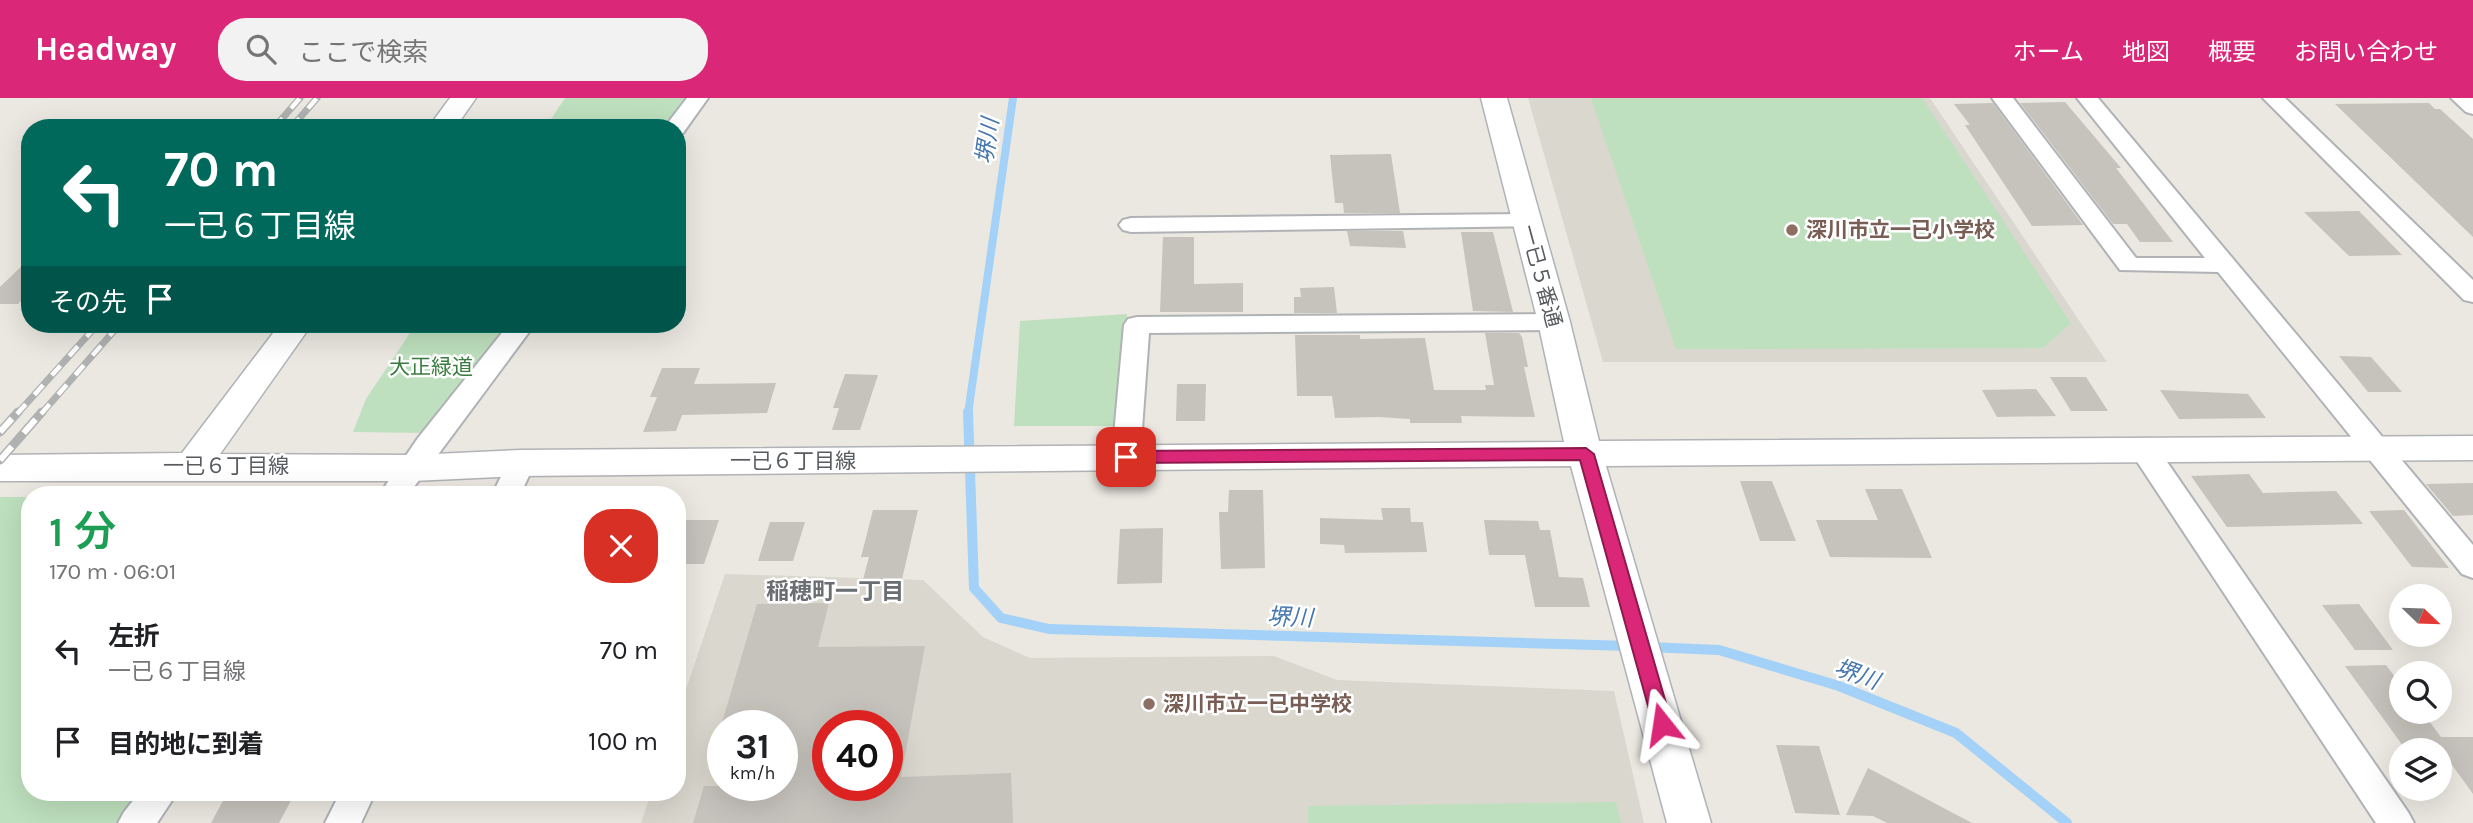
<!DOCTYPE html>
<html lang="ja">
<head>
<meta charset="utf-8">
<style>
  :root { --surface:#fff; --page:#f2f2f2; --text:#202124; --muted:#757577; --accent:#db2777 }
  body { margin:0; font-family:Karla,"Noto Sans JP",sans-serif; background:var(--page); color:var(--text); height:100vh; display:flex; flex-direction:column; font-size:26px; white-space:nowrap }
  * { box-sizing:border-box; margin:0 }
  p { font-size:23px; color:var(--muted) }
  .icon { flex:none; width:38px; height:38px; fill:none; stroke:currentColor; stroke-width:2; stroke-linecap:round; stroke-linejoin:round }
  .map { position:relative; flex:1; overflow:hidden }
  .side { position:absolute; left:21px; top:388px; width:665px; height:315px; display:flex; flex-direction:column; background:var(--surface); border-radius:28px; box-shadow:0 7px 28px #0002 }
  .side>* { flex:none }
  .top-card { position:absolute; left:21px; top:21px; width:665px; height:214px; border-radius:28px; box-shadow:0 7px 28px #0002; background:#00695c; color:#fff; overflow:hidden }
  .needle { width:46px; rotate:113deg }
  .controls { position:absolute; left:2389px; top:486px; display:grid; gap:14px }
  .controls a { display:grid; place-items:center; width:63px; height:63px; border-radius:50%; background:var(--surface); box-shadow:0 7px 28px #0002; font-size:35px }
  .speed { position:absolute; left:707px; top:612px; display:flex; gap:14px; font-size:35px; font-weight:700; text-align:center }
  .speed>* { display:grid; place-content:center; width:91px; height:91px; border-radius:50%; background:var(--surface); box-shadow:0 7px 28px #0002; line-height:1 }
  .speed small { font-size:18px; font-weight:400 }
  .speed .limit { border:10px solid #d22; background:#fff; color:#111 }
  .pin { position:absolute; display:grid; place-items:center; width:60px; height:60px; color:#fff; margin:-30px; border-radius:14px; box-shadow:0 4px 10px #0006 }
  .me { position:absolute; width:77px; margin:-38px; rotate:345deg; stroke-linejoin:round; filter:drop-shadow(0 0 5px #0008) }
  .turn { display:flex; align-items:center; gap:24px; height:147px; padding:0 28px; font-size:32px }
  .turn .icon { width:91px; height:91px; stroke-width:2.5 }
  .turn b { display:block; font-size:49px; line-height:60px }
  .then { display:flex; align-items:center; height:66px; padding:0 28px; background:#0003; gap:14px; font-size:26px }
  .round { display:grid; place-items:center; flex:none; width:74px; height:74px; border-radius:28px; background:var(--page) }
  .summary { display:flex; align-items:center; justify-content:space-between; height:119px; padding:0 28px }
  h1 { font-size:42px; font-weight:600; line-height:52px; color:#1e9e55 }
  ul { padding:0; list-style:none }
  li { display:flex; align-items:center; gap:21px; height:91px; padding:0 28px }
  li div { flex:1 }
  li b { display:block; font-size:26px }
  li em { font-style:normal }
  header { display:flex; align-items:center; gap:42px; box-sizing:border-box; height:98px; padding:0 35px; background:var(--accent); color:#fff }
  header strong { font-size:33px }
  nav { display:flex; gap:38px; margin-inline-start:auto; font-size:24px }
  .search { width:490px; height:63px; background:var(--page); display:flex; align-items:center; gap:18px; box-sizing:border-box; padding:0 24px; border-radius:28px; color:var(--muted); font-size:26px }
  .map>svg:first-child { display:block }
  .education { fill:#dad7ce; fill-rule:evenodd }
  .green { fill:#bee0be }
  .lines { fill:none; stroke-linecap:round; stroke-linejoin:round }
  .stream-far1 { stroke:#a3d1f7; stroke-width:8 }
  .stream { stroke:#a3d1f7; stroke-width:10 }
  .building { fill:#c6c2bc; fill-rule:evenodd }
  .minor-casing { stroke:#b0b2b6; stroke-width:4 }
  .tertiary-casing { stroke:#b0b2b6; stroke-width:3 }
  .minor { fill:#fff; fill-rule:evenodd }
  .tertiary { fill:#fff; fill-rule:evenodd }
  .rail-far1-casing { stroke:#b0b1b1; stroke-width:7 }
  .rail-casing { stroke:#b0b1b1; stroke-width:9 }
  .rail-far1 { stroke:#fff; stroke-width:4.5; stroke-dasharray:13; stroke-linecap:butt }
  .rail { stroke:#fff; stroke-width:6; stroke-dasharray:18; stroke-linecap:butt }
  .route { fill:#db2777; stroke:#8e194d; stroke-width:2 }
  .education-dot { fill:#8d6e63; stroke:#fff; stroke-width:2.5 }
  .labels { text-anchor:middle; stroke-width:5; stroke-linejoin:round; paint-order:stroke }
  .education-label { font-size:21px; font-weight:bold; fill:#785e54; stroke:#fff; text-anchor:start }
  .street-label { font-size:21px; fill:#585b5f; stroke:#fff }
  .park-label { font-size:21px; fill:#3a7c3f; stroke:#fff }
  .water-label { font-size:23px; font-style:italic; fill:#4778ae; stroke:#fff }
  .neighbourhood-label { font-size:23px; font-weight:bold; fill:#6a6d71; stroke:#fff }
</style>
</head>
<body>
<header>
<strong>Headway</strong>
<div class="search"><svg class="icon" aria-label="search" viewBox="0 0 24 24"><circle cx="10" cy="10" r="6"/><path d="M15 15l6 6"/></svg>ここで検索</div>
<nav><a>ホーム</a><a>地図</a><a>概要</a><a>お問い合わせ</a></nav>
</header>
<div class="map">
<svg width="2473" height="725" viewBox="0 0 2473 725">
  <rect width="100%" height="100%" fill="#eae8e0"/>
  <path class="education" d="M1528,0H1930L2107,264H1603Z
    M725,476L923,482L983,539L1030,560L1274,558L1337,582L1614,593L1644,725H641L651,695H677V618ZM723,628H782V688H723ZM828,628H887V688H828Z"/>
  <path class="green" d="M565,0H685L662,30H545Z
    M1591,0H1922L2071,225L2043,250L1676,251Z
    M1127,216L1118,328H1014L1020,223Z
    M416,226H511L427,335L353,334L366,301Z
    M0,399H30V695H148L124,725H0Z
    M1616,704L1621,725H1308V708Z"/>
  <g class="lines">
    <path class="stream-far1" d="M968,316L1013,0"/>
    <path class="stream" d="M968,314L974,490L1001,520L1049,531L1630,548
      M1648,549L1719,552L1839,588L1956,635L2067,725"/>
  </g>
  <path class="building" d="M2065,4L2121,70H2116L2173,144H2140L2127,126H2113L2020,5Z
    M1993,5L2083,127L2032,128L1965,27H1970L1954,6Z
    M2429,5L2435,11H2440L2473,41V139L2335,6Z
    M1391,56L1400,115H1344L1343,105H1335L1330,57Z
    M2359,113L2402,157L2349,158L2304,114Z
    M1347,133H1403L1406,150L1350,148Z
    M1461,134H1493L1513,214L1473,213Z
    M1163,139H1194V186L1243,185V214H1160Z
    M30,160V202H22L18,206H0V189Z
    M1334,189L1337,215H1294V199H1301L1300,190Z
    M1485,235H1519L1522,239L1528,269H1524L1535,319L1461,318L1462,325H1410V321L1379,319L1335,320L1332,298H1297L1295,237H1360V241L1425,240L1434,292H1486L1485,287H1494Z
    M2339,258L2371,259L2402,294H2368Z
    M662,270H700L694,286L776,285L767,315L682,317L676,333L643,334L657,299H650Z
    M845,276L878,277L860,332H832L839,310H833Z
    M2050,279H2086L2108,313H2071Z
    M1177,286H1206L1205,323H1176Z
    M2036,291L2056,318L1997,319L1982,292Z
    M2160,292L2248,296L2266,320L2179,321Z
    M2249,376L2263,395L2336,393L2363,426L2227,429L2191,378Z
    M1740,383H1772L1796,443H1760Z
    M2473,385V417L2453,418L2426,386Z
    M1865,391H1902L1932,460L1830,459L1816,422H1878Z
    M1229,392H1263L1265,470L1221,471L1219,414H1228Z
    M1381,410H1410L1411,424H1423L1427,454L1345,455L1344,447L1320,446V420L1383,422Z
    M873,412H918L900,490L861,489L869,459H861Z
    M2404,412L2449,470L2412,469L2369,413Z
    M677,422H719L704,466H677Z
    M1484,422L1538,423L1540,432H1550L1559,479L1583,480L1590,509H1535L1525,457H1489Z
    M770,424H805L793,463H758Z
    M1163,430L1162,485L1117,486L1120,431Z
    M829,505L818,549L925,548L901,679L1011,675L1013,725H693L704,688H782V628H721L757,506ZM828,628H887V688H828Z
    M2359,506L2393,552H2355L2322,507Z
    M2386,567L2401,587V614H2422L2441,639H2473V696L2442,653L2406,652L2345,568Z
    M1776,647L1819,648L1840,717L1795,715Z
    M1868,670L1972,725H1887L1873,718L1846,717Z
    M294,697L279,725H211L225,699Z"/>
  <g class="lines">
    <g class="minor-casing">
      <path id="minor" d="M687,0H708L683,35L677,36V30H664Z
        M1992,0H2013L2136,160H2205L2077,0H2098L2473,447V480L2462,476L2218,174L2120,172Z
        M2263,0H2285L2473,182V204L2464,202Z
        M2451,0H2473V16L2466,14Z
        M1527,116L1535,118L1539,123L1535,128L1131,134L1123,132L1119,127L1123,122L1131,120Z
        M1554,216L1563,218L1567,224L1563,230L1554,232L1149,235L1140,359L1136,366L1126,369L1116,366L1112,359L1124,227L1128,221L1137,219Z
        M509,226H535L408,397H379L418,340Z
        M2144,342L2154,345L2408,714L2414,725H2376L2134,359L2130,352L2134,345Z
        M521,355L531,358L535,365L520,397H492L511,358Z
        M139,695H177L157,725H118L124,714Z
        M340,695H375L361,725H325Z"/>
    </g>
    <g class="tertiary-casing">
      <path id="tertiary" d="M450,0H476L455,30H428Z
        M1481,0H1507L1570,224L1599,343L2473,338V362L1606,368L1711,725H1667L1571,368L521,378L413,383H0V357L182,355L280,226H312L220,356L413,357L521,352L1564,344L1538,224Z"/>
    </g>
    <use href="#minor" class="minor"/>
    <use href="#tertiary" class="tertiary"/>
    <g class="rail-far1-casing">
      <path id="rail-far1" d="M274,30L300,0
        M291,30L317,0
        M17,316L98,226
        M41,316L120,226"/>
    </g>
    <g class="rail-casing">
      <path id="rail" d="M0,334L18,314
        M0,362L42,314"/>
    </g>
    <use href="#rail-far1" class="rail-far1"/>
    <use href="#rail" class="rail"/>
  </g>
  <path class="route" d="M1586,350L1594,356L1672,626L1669,632L1662,634L1656,632L1653,626L1580,362L1126,365L1118,359L1126,353Z"/>
  <g class="education-dot">
    <circle cx="1792" cy="132" r="7"/>
    <circle cx="1149" cy="606" r="7"/>
  </g>
  <g class="labels">
    <g class="education-label">
      <text x="1806" y="139">深川市立一已小学校</text>
      <text x="1163" y="613">深川市立一已中学校</text>
    </g>
    <g class="street-label">
      <text transform="translate(1541 178) rotate(75)" y="7">一已５番通</text>
      <text x="793" y="370">一已６丁目線</text>
      <text x="226" y="375">一已６丁目線</text>
    </g>
    <g class="park-label">
      <text x="431" y="276">大正緑道</text>
    </g>
    <g class="water-label">
      <text transform="translate(987 43) rotate(-82)" y="8">堺川</text>
      <text transform="translate(1290 519) rotate(2)" y="8">堺川</text>
      <text transform="translate(1857 576) rotate(20)" y="8">堺川</text>
    </g>
    <g class="neighbourhood-label">
      <text x="835" y="501">稲穂町一丁目</text>
    </g>
  </g>
</svg>
<div class="controls">
<a><svg class="needle" viewBox="-14 -14 28 28"><path d="M0-13l5 13h-10z" fill="#e53935"/><path d="M0 13l5-13h-10z" fill="#757577"/></svg></a>
<a><svg class="icon" aria-label="search" viewBox="0 0 24 24"><circle cx="10" cy="10" r="6"/><path d="M15 15l6 6"/></svg></a>
<a><svg class="icon" aria-label="layers" viewBox="0 0 24 24"><path d="M12 4l9 5-9 5-9-5zM3 14l9 5 9-5"/></svg></a>
</div>
<div class="speed"><div>31<small>km/h</small></div><div class="limit">40</div></div>
<div class="pin" style="left:1126px;top:359px;background:#d93025"><svg class="icon" aria-label="arrive" viewBox="0 0 24 24"><path d="M6 21V4h12l-3 4 3 4H6"/></svg></div>
<svg class="me" style="left:1662px;top:626px" viewBox="-20 -20 40 40"><path d="M0-17L14 15 0 8-14 15z" fill="#db2777" stroke="#fff" stroke-width="4"/></svg>
<div class="top-card">
<div class="turn"><svg class="icon" aria-label="left" viewBox="0 0 24 24"><path d="M17 20v-9H6M10 6l-5 5 5 5"/></svg><div><b>70 m</b>一已６丁目線</div></div>
<div class="then">その先<svg class="icon" aria-label="arrive" viewBox="0 0 24 24"><path d="M6 21V4h12l-3 4 3 4H6"/></svg></div>
</div>
<section class="side">
<div class="summary"><div><h1>1 分</h1><p>170 m · 06:01</p></div><a class="round" style="background:#d93025;color:#fff"><svg class="icon" aria-label="close" viewBox="0 0 24 24"><path d="M6 6l12 12M18 6L6 18"/></svg></a></div>
<ul>
<li><svg class="icon" aria-label="left" viewBox="0 0 24 24"><path d="M17 20v-9H6M10 6l-5 5 5 5"/></svg><div><b>左折</b><p>一已６丁目線</p></div><em>70 m</em></li>
<li><svg class="icon" aria-label="arrive" viewBox="0 0 24 24"><path d="M6 21V4h12l-3 4 3 4H6"/></svg><div><b>目的地に到着</b></div><em>100 m</em></li>
</ul>
</section>
</div>
</body>
</html>
